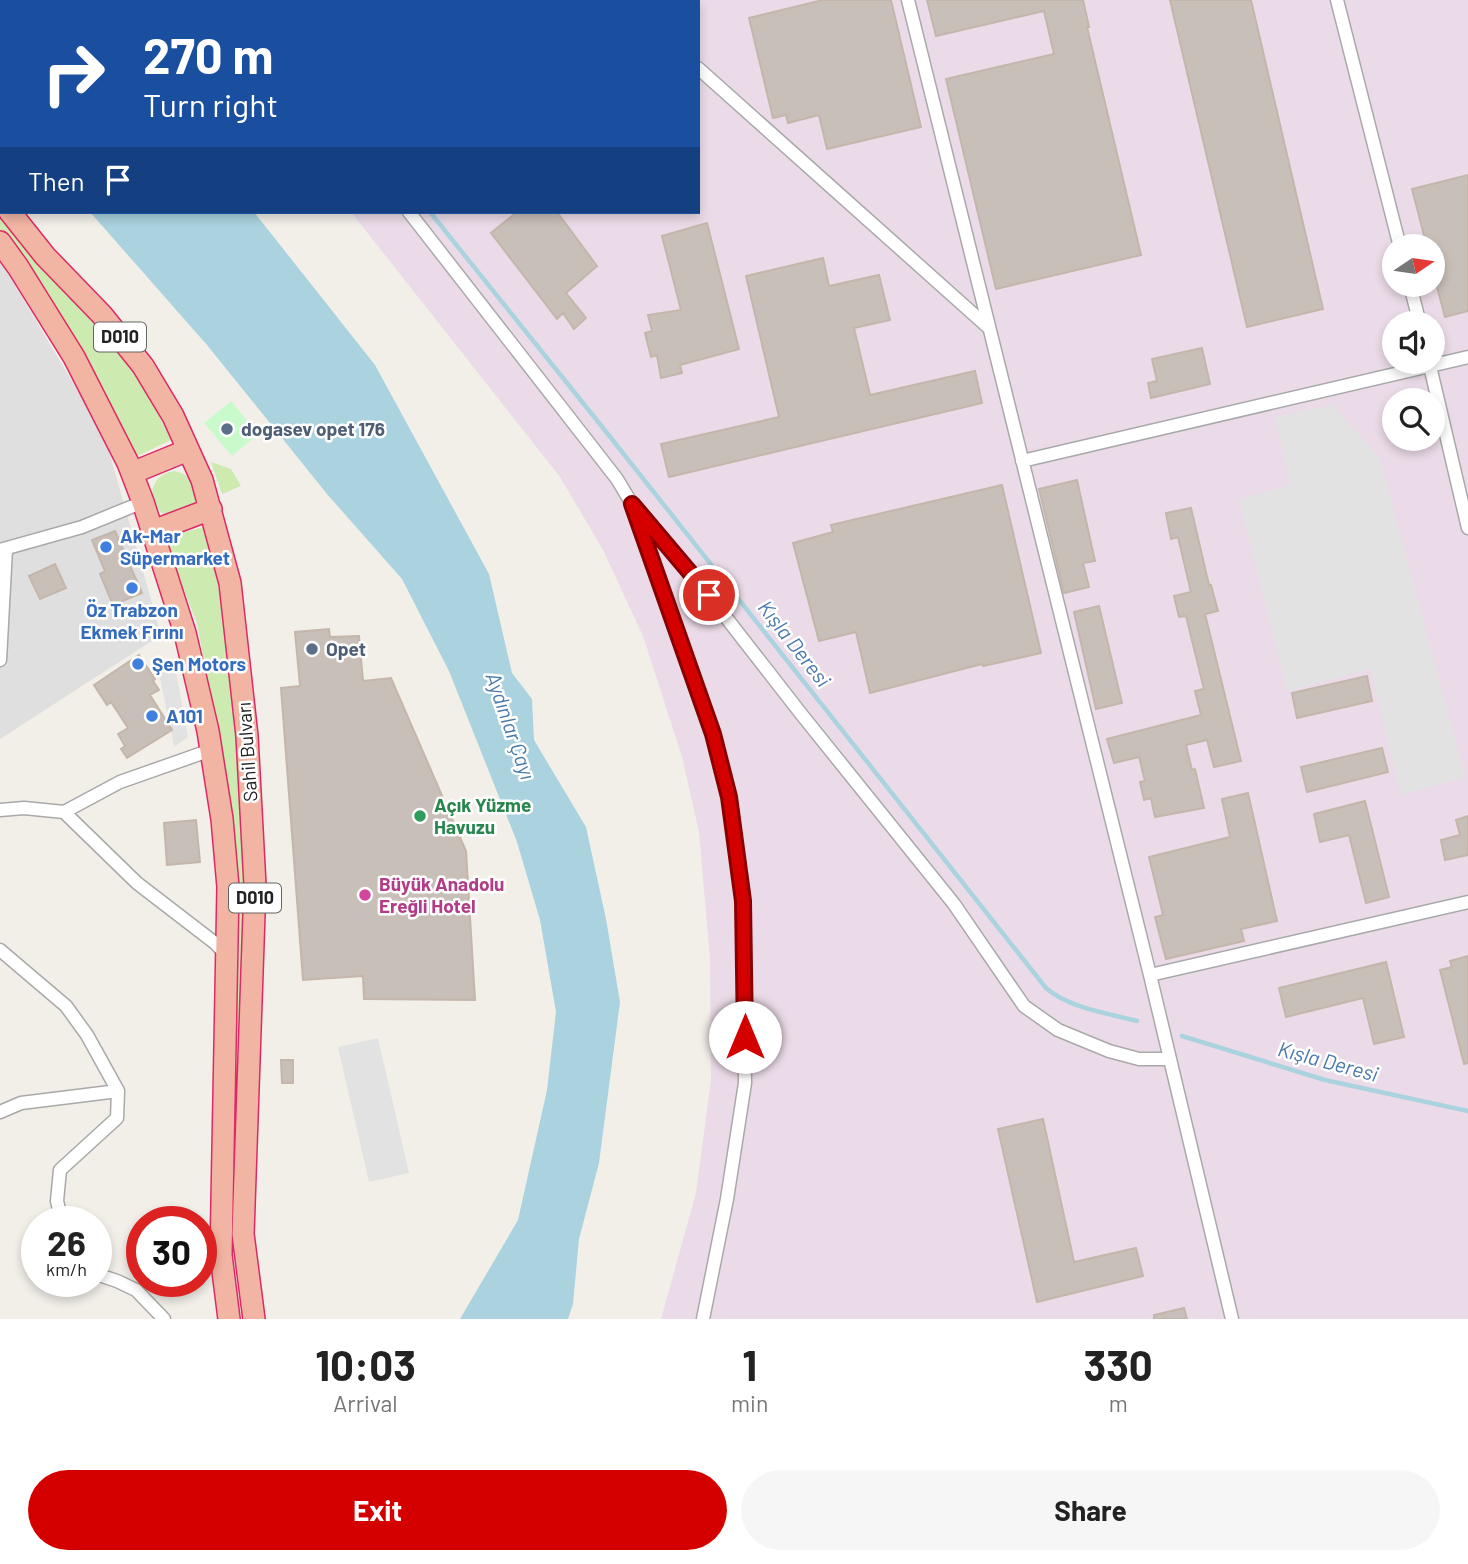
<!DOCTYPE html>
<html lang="en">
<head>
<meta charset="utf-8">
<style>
  :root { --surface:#fff; --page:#f6f6f6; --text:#222; --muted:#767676; --accent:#d40000 }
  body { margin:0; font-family:Barlow,sans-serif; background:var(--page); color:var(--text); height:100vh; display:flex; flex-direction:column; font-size:26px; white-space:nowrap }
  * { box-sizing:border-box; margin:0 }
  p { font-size:23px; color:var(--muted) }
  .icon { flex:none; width:38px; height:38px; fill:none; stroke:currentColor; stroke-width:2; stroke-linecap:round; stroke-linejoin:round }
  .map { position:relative; height:1319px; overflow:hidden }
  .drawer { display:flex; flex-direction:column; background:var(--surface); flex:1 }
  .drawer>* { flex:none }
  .guide { position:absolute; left:0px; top:0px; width:700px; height:214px; box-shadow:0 4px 10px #0003; background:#1a4fa0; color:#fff; overflow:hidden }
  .needle { width:46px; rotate:77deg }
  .tools { position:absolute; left:1382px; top:234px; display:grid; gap:14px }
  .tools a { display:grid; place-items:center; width:63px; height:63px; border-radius:50%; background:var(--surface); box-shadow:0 4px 10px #0003; font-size:35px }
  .speed { position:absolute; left:21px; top:1206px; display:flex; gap:14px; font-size:35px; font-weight:700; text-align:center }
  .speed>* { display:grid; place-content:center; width:91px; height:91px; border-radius:50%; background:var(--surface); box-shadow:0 4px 10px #0003; line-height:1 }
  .speed small { font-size:18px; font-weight:400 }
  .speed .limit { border:10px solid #d22; background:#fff; color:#111 }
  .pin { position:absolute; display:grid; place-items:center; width:60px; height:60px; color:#fff; margin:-30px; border:4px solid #fff; border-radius:50%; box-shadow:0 2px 7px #0007 }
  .me { position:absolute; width:77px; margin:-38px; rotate:0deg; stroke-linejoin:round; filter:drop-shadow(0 0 5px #0008) }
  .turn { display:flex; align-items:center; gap:24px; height:147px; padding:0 28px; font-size:32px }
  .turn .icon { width:91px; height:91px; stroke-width:2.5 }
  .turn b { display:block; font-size:49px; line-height:60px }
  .then { display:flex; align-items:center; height:66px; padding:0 28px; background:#0003; gap:14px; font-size:26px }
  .eta { display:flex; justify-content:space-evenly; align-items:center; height:119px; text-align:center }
  .eta b { font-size:42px; font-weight:700; line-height:49px }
  .primary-button { display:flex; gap:14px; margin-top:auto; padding:14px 28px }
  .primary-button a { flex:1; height:80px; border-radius:42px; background:var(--accent); color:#fff; font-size:28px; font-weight:700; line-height:80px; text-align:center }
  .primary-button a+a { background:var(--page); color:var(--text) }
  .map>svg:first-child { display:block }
  .residential { fill:#e0dfdf }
  .industrial { fill:#ebdbe8; fill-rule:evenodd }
  .grass { fill:#cdebb0 }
  .park { fill:#c8facc }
  .parking { fill:#e2e2e2 }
  .water { fill:#aad3df }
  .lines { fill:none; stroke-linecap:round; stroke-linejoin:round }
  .stream { stroke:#aad3df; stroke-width:4.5 }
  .building { fill:#c7bfb8; stroke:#c4b6ab; stroke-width:2 }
  .minor-casing { stroke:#a9a9a9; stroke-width:15 }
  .trunk-casing { stroke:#dc2a67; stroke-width:24 }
  .minor { stroke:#fff; stroke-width:12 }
  .trunk { stroke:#f2b4a3; stroke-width:21 }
  .route-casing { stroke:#8a0000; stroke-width:18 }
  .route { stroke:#d40000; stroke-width:12 }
  .service-dot { fill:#5c6f8a; stroke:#fff; stroke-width:2.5 }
  .shop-dot { fill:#3f7fe0; stroke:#fff; stroke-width:2.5 }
  .leisure-dot { fill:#2e9e5b; stroke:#fff; stroke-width:2.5 }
  .hotel-dot { fill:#d1479c; stroke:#fff; stroke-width:2.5 }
  .labels { text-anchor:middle; stroke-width:5; stroke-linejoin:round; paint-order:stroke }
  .shield { fill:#fff; stroke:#646464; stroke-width:2 }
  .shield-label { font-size:18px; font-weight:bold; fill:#222 }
  .service-label { font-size:19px; font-weight:bold; fill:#4e5e75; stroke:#fff; text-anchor:start }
  .shop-label { font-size:19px; font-weight:bold; fill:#366cbe; stroke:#fff; text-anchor:start }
  .street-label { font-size:19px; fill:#222; stroke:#fff }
  .leisure-label { font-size:19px; font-weight:bold; fill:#27864d; stroke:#fff; text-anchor:start }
  .hotel-label { font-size:19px; font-weight:bold; fill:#b23c85; stroke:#fff; text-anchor:start }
  .water-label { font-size:21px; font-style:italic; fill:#4a7aab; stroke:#fff }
</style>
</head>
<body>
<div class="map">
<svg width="1468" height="1319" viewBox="0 0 1468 1319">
  <rect width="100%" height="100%" fill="#f2efe9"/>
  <path class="residential" d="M0,260L105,437L161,635L0,739Z"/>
  <path class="industrial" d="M185,0H1468V1319H661L696,1193L711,1080L710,959L699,832L682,757L643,636L603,550L560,477L351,212H698V2ZM1395,247H1433V285H1395ZM1395,324H1433V362H1395ZM1395,401H1433V439H1395Z"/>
  <path class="grass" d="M0,212L105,332L145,389L171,440L133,458L48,299L0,231Z
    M211,462L231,469L241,486L222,494Z
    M174,471C191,474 199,487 195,504L170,517C144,508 147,475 174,471Z
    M207,526L231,654L236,720L244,885L243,989L236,1042L234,884L224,770L197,623L164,538Z"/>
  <path class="park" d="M231,401L258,434L232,456L204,423Z"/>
  <path class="parking" d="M1333,405L1380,459L1465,777L1400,795L1371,669L1287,691L1239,500L1290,485L1275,417Z
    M174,661L188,737L174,747L157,663Z
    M378,1038L409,1173L369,1182L338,1047Z"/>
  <path class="water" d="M0,0L87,2H2V101Z
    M90,212H254L375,365L489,574L512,673L532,699L534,740L586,827L606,919L620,1002L599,1163L579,1239L573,1304L568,1319H460L518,1220L547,1090L556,1012L540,920L517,842L449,671L402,579L327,494L207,345Z"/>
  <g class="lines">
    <path class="stream" d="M272,0L273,2
      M430,212L611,438L1046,988C1069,1008 1107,1013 1137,1021
      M1182,1036L1325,1080L1468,1111"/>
  </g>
  <path class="building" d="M823,0H891L921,127L827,149L819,115L788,123L786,115L773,118L749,18Z
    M927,0H1083L1089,27H1087L1141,255L996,289L946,79L1054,54L1044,11L936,36Z
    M1170,0H1251L1323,309L1247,327Z
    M1468,175V311L1445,317L1433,272V247H1427L1412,189Z
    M517,212H557L597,266L566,293L586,318L574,329L563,313L557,319L491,233Z
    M707,223L739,349L680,365L682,373L661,378L657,355L651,357L645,333L652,331L648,315L681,310L662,236Z
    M823,258L829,286L879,275L890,320L854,328L870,395L975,371L982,403L669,477L661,444L779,417L746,276Z
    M1202,348L1210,384L1151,398L1148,383L1157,381L1152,359Z
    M1077,480L1095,561L1083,563L1089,587L1064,593L1039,489Z
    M1002,485L1041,653L983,666L982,664L870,693L856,632L819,641L793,543L833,532L831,525Z
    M1191,508L1209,585H1211L1218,611L1205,614L1241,761L1214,767L1207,740L1186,745L1192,770L1195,769L1204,808L1155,817L1151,798L1144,800L1140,782L1145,781L1139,757L1114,763L1107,739L1201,715L1195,691L1204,689L1186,616L1179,617L1174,596L1191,592L1178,537L1171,539L1166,513Z
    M115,531L142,593L113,605L100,574L105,571L92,540Z
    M55,564L66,588L40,599L29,576Z
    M1099,606L1122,703L1096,709L1074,612Z
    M329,629L330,637L359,636L363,681L391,678L466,851L475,1000L364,999L363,976L303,980L281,688L300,686L295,632Z
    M139,655L155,679L153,681L159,690L150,695L172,730L127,758L121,749L125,746L118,734L128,728L111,702L107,705L94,685Z
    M1367,676L1372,701L1297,718L1292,693Z
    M1382,748L1388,772L1307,792L1301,767Z
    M1248,793L1277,921L1241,929L1244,941L1166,959L1155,917L1163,915L1149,857L1230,837L1222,799Z
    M1365,801L1389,897L1366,903L1349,835L1320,842L1314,814Z
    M1468,816V855L1445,860L1441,840L1460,835L1456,820Z
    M196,820L200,862L167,865L164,823Z
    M1468,956V1063L1464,1064L1440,970L1452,967L1450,961Z
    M1386,962L1404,1037L1374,1044L1363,998L1286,1017L1279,988Z
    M281,1060H293V1083H282Z
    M1043,1119L1074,1262L1136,1248L1143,1276L1037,1302L998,1129Z
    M1184,1308L1187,1319H1154V1315Z"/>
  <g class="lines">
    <g class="minor-casing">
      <path id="minor" d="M245,0L246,2
        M623,0L625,2
        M908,0L1150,975L1232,1319
        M1337,0L1400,247
        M698,68L989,328
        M409,212L617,479L632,504L713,734L729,797L743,900L745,1083L727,1199L703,1319
        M1410,285L1420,324
        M1429,362L1468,528
        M1022,461L1468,357
        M637,510L693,575L802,715L954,904L1024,1006L1058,1030L1109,1051L1139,1059H1169
        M0,550L82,527L143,502
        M0,660L6,549
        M0,810L24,808L64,812L137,883L215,943L228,957
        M64,812L120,782L211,750
        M0,950L66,1006L87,1035L118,1091L117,1118L60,1170L57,1201L62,1222
        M1150,975L1468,902
        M0,1112L21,1103L118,1091
        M96,1274L117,1281L136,1290L164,1319"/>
    </g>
    <g class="trunk-casing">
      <path id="trunk" d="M10,212L45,256L102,315L143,366L173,416L202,480L230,583L247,736L255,885L243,1234L254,1319
        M0,242L18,267L74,357L128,463L143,502L185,633L208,731L222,819L228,887L221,1255L229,1319
        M132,473L188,450
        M153,531L211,509"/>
    </g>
    <use href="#minor" class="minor"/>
    <use href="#trunk" class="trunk"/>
  </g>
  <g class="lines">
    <g class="route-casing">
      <path id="route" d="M709,595L632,504L713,734L729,797L743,901L745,1037"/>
    </g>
    <use href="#route" class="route"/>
  </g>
  <g class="service-dot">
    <circle cx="227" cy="429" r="7"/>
    <circle cx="312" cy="649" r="7"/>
  </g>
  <g class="shop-dot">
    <circle cx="106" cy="547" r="7"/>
    <circle cx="132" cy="588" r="7"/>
    <circle cx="138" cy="664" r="7"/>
    <circle cx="152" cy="716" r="7"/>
  </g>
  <circle class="leisure-dot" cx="420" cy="816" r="7"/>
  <circle class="hotel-dot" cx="365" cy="895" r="7"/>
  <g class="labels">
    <g class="shield">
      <rect x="94" y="322.5" width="52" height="29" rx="5"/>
      <rect x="229" y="883.5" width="52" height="29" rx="5"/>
    </g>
    <g class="shield-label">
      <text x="120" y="343">D010</text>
      <text x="255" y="904">D010</text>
    </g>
    <g class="service-label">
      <text x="241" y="436">dogasev opet 176</text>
      <text x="326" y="656">Opet</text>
    </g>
    <g class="shop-label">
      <text x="120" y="543">Ak-Mar<tspan x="120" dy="22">Süpermarket</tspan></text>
      <text x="132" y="617" text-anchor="middle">Öz Trabzon<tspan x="132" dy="22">Ekmek Fırını</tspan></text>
      <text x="152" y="671">Şen Motors</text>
      <text x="166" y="723">A101</text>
    </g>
    <g class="street-label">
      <text transform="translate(247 752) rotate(-94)" y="7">Sahil Bulvarı</text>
    </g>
    <g class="leisure-label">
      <text x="434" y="812">Açık Yüzme<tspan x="434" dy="22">Havuzu</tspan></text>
    </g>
    <g class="hotel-label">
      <text x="379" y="891">Büyük Anadolu<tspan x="379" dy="22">Ereğli Hotel</tspan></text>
    </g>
    <g class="water-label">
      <text transform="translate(794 644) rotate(52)" y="7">Kışla Deresi</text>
      <text transform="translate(510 726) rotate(71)" y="7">Aydınlar Çayı</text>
      <text transform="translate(1328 1062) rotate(15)" y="7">Kışla Deresi</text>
    </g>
  </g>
</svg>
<div class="tools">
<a><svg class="needle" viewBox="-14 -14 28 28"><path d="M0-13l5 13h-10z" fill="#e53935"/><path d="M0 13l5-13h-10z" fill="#767676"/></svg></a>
<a><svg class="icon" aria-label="sound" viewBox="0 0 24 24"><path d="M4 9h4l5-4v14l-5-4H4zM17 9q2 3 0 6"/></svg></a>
<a><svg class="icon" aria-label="search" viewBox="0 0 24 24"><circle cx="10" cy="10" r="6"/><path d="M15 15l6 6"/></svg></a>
</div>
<div class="speed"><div>26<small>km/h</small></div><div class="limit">30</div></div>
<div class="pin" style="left:709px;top:595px;background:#d93025"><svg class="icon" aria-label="arrive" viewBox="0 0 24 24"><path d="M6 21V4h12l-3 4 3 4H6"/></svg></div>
<svg class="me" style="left:745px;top:1037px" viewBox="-20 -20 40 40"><circle r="19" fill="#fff"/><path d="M0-13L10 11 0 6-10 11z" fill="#d40000"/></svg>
<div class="guide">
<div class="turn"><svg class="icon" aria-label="right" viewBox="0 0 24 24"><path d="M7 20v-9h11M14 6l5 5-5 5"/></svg><div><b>270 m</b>Turn right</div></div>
<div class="then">Then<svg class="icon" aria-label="arrive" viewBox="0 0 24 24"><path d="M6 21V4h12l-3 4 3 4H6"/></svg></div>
</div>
</div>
<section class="drawer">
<div class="eta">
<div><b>10:03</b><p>Arrival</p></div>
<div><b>1</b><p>min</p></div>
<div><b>330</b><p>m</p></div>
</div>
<div class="primary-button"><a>Exit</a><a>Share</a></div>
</section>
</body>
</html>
